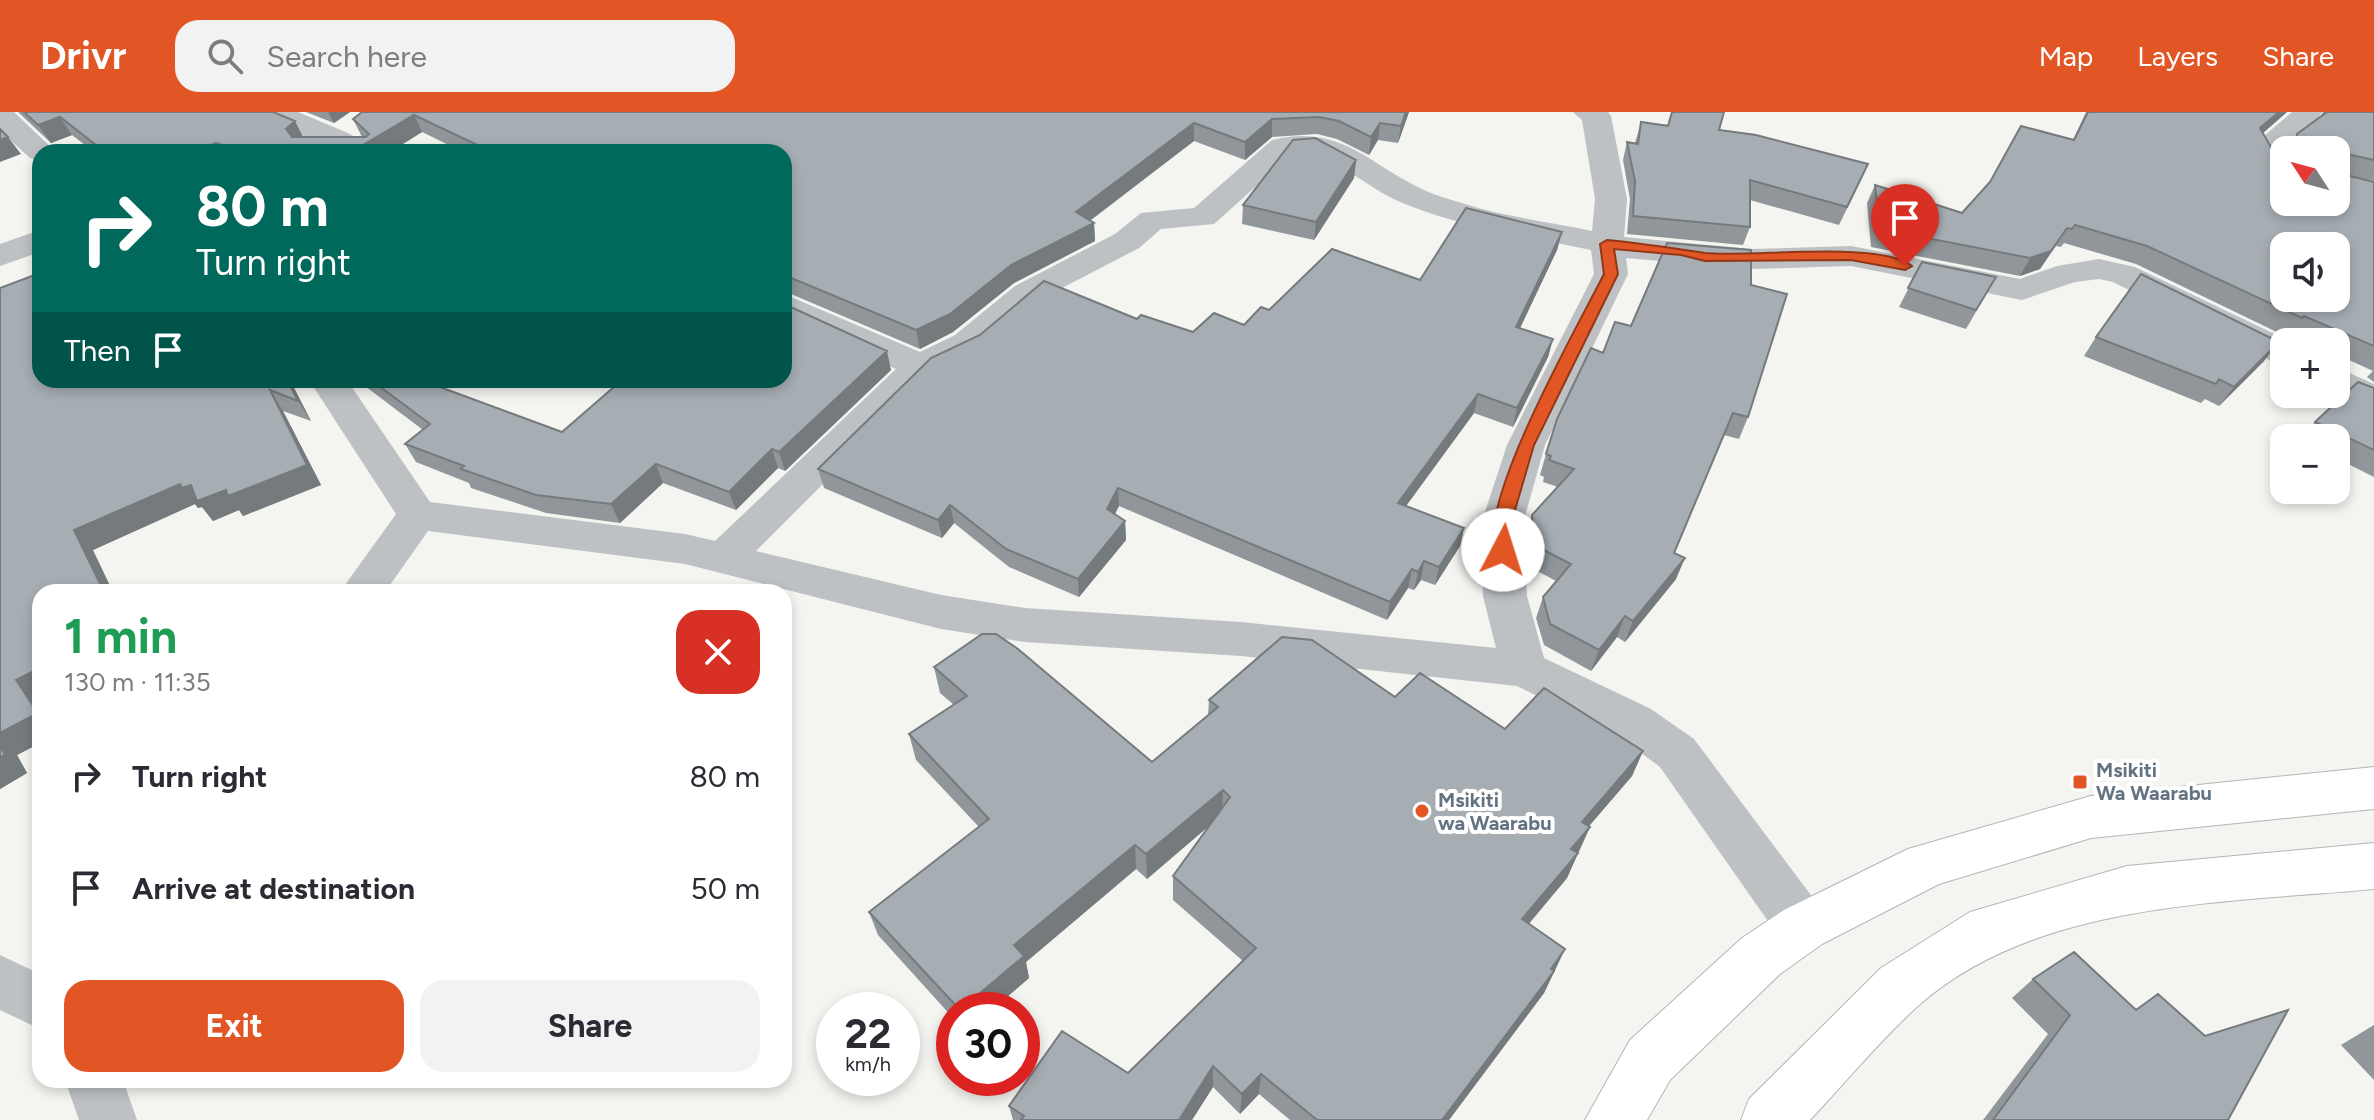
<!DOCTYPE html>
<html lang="en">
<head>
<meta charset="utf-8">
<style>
  :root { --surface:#fff; --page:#f2f2f3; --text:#2b2b33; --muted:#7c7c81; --accent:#e15624 }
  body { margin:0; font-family:Figtree,sans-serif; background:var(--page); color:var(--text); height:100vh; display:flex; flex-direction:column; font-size:30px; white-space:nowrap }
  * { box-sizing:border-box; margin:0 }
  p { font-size:26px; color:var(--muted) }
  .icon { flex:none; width:44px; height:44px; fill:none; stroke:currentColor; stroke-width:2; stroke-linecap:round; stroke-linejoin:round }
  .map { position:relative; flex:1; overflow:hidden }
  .sheet { position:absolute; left:32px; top:472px; width:760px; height:504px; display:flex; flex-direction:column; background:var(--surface); border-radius:24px; box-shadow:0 4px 12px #0003 }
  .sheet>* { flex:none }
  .hud { position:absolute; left:32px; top:32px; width:760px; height:244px; border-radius:24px; box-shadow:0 4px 12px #0003; background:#00695c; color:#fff; overflow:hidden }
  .needle { width:52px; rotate:306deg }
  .controls { position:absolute; left:2270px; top:24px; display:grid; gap:16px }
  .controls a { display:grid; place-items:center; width:80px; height:80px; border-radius:16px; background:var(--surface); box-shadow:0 4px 12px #0003; font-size:40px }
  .speed { position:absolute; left:816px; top:880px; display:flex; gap:16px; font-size:40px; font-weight:700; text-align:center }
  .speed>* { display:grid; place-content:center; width:104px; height:104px; border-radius:50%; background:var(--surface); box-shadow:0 4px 12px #0003; line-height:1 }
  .speed small { font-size:20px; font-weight:400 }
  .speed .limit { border:12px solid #d22; background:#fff; color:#111 }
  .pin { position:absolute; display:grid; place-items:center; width:68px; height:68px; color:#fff; margin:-82px -34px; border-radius:50% 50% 50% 0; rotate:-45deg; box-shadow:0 0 8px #0007 }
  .pin .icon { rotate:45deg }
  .me { position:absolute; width:88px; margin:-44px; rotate:5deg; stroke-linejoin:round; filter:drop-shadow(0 0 6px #0008) }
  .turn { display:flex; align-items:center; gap:28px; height:168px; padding:0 32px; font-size:36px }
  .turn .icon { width:104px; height:104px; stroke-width:2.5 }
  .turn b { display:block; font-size:56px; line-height:68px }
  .then { display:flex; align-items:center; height:76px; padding:0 32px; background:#0003; gap:16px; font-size:30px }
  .round { display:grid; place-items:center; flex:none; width:84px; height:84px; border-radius:24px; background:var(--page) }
  .summary { display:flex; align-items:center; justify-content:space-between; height:136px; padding:0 32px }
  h1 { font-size:48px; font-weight:700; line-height:60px; color:#1e9e55 }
  .cta { display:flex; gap:16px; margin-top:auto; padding:16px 32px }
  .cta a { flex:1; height:92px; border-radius:24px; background:var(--accent); color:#fff; font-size:32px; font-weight:700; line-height:92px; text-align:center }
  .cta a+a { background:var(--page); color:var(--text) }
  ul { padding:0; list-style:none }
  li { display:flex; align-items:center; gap:24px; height:112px; padding:0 32px }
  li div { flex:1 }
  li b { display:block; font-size:30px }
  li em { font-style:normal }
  header { display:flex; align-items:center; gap:48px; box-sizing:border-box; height:112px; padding:0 40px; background:var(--accent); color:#fff }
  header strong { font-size:38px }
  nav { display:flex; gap:44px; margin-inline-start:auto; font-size:28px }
  .search { width:560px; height:72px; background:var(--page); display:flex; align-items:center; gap:20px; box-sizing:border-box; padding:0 28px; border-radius:24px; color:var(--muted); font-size:30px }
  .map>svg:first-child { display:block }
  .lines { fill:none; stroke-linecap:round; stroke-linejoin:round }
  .primary-casing { stroke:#b2b6ba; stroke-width:2 }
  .street { fill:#bdc1c4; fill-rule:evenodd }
  .primary { fill:#fff; fill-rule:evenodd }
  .wall { fill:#90969a }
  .shaded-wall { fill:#757a7d }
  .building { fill:#a7aeb3; stroke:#757a7d; stroke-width:2; fill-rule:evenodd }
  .route { fill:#e15624; stroke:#923817; stroke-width:2 }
  .poi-dot { fill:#e15624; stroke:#fff; stroke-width:3 }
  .labels { text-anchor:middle; stroke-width:8; stroke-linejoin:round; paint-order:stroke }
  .poi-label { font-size:20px; font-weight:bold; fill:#647381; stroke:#fff; text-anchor:start }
</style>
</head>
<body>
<header>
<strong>Drivr</strong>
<div class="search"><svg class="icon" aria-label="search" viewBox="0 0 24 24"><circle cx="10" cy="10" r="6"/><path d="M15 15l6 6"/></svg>Search here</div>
<nav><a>Map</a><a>Layers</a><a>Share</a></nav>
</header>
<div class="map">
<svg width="2374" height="1008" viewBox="0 0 2374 1008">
  <rect width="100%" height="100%" fill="#f4f4f0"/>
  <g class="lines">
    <g class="primary-casing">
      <path id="primary" d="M2374,655V697L2091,726L1939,772L1822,832L1780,862L1670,968L1647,1008H1585L1630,928L1742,826L1784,798L1908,737L2091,684Z
        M2374,731V777C2225,791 2037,789 1919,893C1880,928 1846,970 1810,1008H1741L1749,987L1881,856L1970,800L2127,754Z"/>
    </g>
    <path class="street" d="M0,0H14L56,40H40V49L30,46L0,19Z
      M259,0H298L350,22L375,40H339L264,6Z
      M1573,0H1608L1611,4L1627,87L1624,125L1751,137L1851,134L2020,167L2057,154L2099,147L2135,155L2291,230H2284V252L2271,249L2113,170L2099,167L2075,170L2022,188L1851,154L1751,157L1626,146L1628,162L1545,333L1522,415L1527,484L1544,546L1651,597L1694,627L1822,798L1830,815L1822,832L1803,839L1784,832L1660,655L1617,623L1517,574L1241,544L1025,530L941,517L685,452L428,419L385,480H340L396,402L309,268H347L430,390L685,422L715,429L896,257L784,205V182L920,240L955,223L1015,174L1115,122L1141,101L1194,96L1272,28C1341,11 1369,53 1424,78C1437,84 1452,88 1465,92C1506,105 1550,110 1592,119L1595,87L1582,8ZM1314,41C1348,55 1374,80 1405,92C1465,116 1529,125 1591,138L1594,162L1507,333L1480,415L1483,484L1496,536L1241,510L1025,496L941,483L756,439L933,262L981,239L1039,188L1139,136L1161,117L1214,112L1291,43Z
      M2292,0H2322L2314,14L2282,38L2284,64L2263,55L2250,36Z
      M40,118V140L0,154V132Z
      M2336,255L2374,272V299L2335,282Z
      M0,843L40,862V917L0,898Z
      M65,968H123L137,1008H79Z"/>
    <use href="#primary" class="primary"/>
  </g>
  <path class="wall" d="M18,0H273L303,25H362L353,7L362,0H1409L1398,31L1378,28L1369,43L1337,27L1317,22L1272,25L1245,48L1194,29L1090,109L1094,111L1095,129L1014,171L953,220L920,237L784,179V40H463L422,20L390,40H94L72,23L51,31Z
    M306,0H350L334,11Z
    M2086,0H2287L2263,21L2284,90L2336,38H2286L2297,22L2321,4L2323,0H2374V69L2346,63L2374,70V270L2367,265L2373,259L2336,242V230H2308L2290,222L2287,225L2136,152L2064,131L2061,135L2056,134L2040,157L2020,164L1871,135L1867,91L1875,73L1962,101L2073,28Z
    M1641,10L1719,18L1860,70L1839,113L1750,88V115L1743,133L1627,122L1630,87L1623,48L1627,30L1635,31Z
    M1356,48L1354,66L1314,128L1242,112L1243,93Z
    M1562,120L1557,138L1520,216L1553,227L1548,245L1513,315L1474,301L1406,394L1464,416L1460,434L1435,473L1421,468L1414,478L1408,476L1387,508L1119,394L1115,402L1125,409L1126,428L1079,485L1009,455L954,411L942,426L824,376L818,357L1137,207L1193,220L1244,213L1269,198L1420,168Z
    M1922,150L1996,165L1966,217L1899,195Z
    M0,176L290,268L311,309L283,299L321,373L243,404L239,398L213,409L202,395L198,396L195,392L93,438L38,587L40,590V631L17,643L27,661L0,677Z
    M2096,225L2264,249L2219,294L2205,287L2201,291L2084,244Z
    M1591,236L1748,305L1739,327L1724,323L1674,441L1676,467L1625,530L1617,525L1591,559L1544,533L1536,506L1543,485L1556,469L1528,454L1526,424L1532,403L1558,375L1543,370L1544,365L1540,363L1546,342Z
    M891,258L785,359L778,356L736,398L663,371L620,411L546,401L471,376L469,371L416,350L405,332L423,318L357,268H425L423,269L562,320Z
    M2374,276V365L2336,346V326H2301L2315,310Z
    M934,555L1152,650L1208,603L1209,588L1395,585L1505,617L1643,639L1632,664L1589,714L1590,715L1567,766L1528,812L1565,837L1544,881L1449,1008H1290L1259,982L1240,1002L1213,975L1192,1008H1013L1009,994L1128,961L1243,849L1173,788V764L1209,713L1147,767L1136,757L1026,850L1029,866L992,898H954V907L878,823L869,800L979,715L916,648L909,622L954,593L940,581Z
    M2033,867L2228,1008H1983L2048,922L2012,886Z
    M2374,913V968L2341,933Z"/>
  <path class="shaded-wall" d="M328,0H350L334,11Z
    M1406,0H1409L1398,31L1401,14Z
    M2279,0H2287L2248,34L2260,16Z
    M414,3L422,20L390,40H351Z
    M60,5L72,23L51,31L38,13Z
    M1272,7V25L1245,48V30Z
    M295,9L304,27L296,34L286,17Z
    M1194,11V29L1077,118L1076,100Z
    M1380,11L1378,28L1369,43L1371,25Z
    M8,25L21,42L0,50V28Z
    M216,31L222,40H194Z
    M1356,48L1354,66L1314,128L1316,110Z
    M1094,111L1095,129L1014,171L953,220L920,237L916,218L1011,153Z
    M2067,116L2040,157L2020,164L2030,146Z
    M1562,120L1557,138L1512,233L1516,215Z
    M1553,227L1548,245L1513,315L1517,296Z
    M2279,230L2264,249L2219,294L2234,275Z
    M887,239L891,258L785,359L779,340Z
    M287,268H290L311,309L298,289Z
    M270,278L283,299L321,373L243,404L239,398L213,409L202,395L198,396L195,392L93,438L113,480H104L74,418Z
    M1478,282L1474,301L1395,409L1398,391Z
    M772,337L778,356L736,398L729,380Z
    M656,352L663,371L620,411L611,392Z
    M1118,376L1119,394L1108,415L1107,397Z
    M950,393L954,411L942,426L938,408Z
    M1125,409L1126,428L1079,485L1078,467Z
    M1464,416L1460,434L1435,473L1439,455Z
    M1685,446L1676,467L1625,530L1633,509Z
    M1424,449L1421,468L1414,478L1418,460Z
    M1412,457L1408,476L1387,508L1390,490Z
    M1625,504L1617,525L1591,559L1599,538Z
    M40,556V586L38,587L40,590V631L17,643L27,661L0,677V621L16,568Z
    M1643,639L1632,664L1572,734L1582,710Z
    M1223,678L1222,703L1147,767L1146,742Z
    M1590,715L1579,739L1561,761L1571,737Z
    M1135,733L1136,757L1026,850L1029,866L992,898H960L1014,833Z
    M1578,741L1567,766L1513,831L1522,807Z
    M1565,837L1544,881L1449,1008H1442Z
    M1213,954V975L1192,1008H1179Z
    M1261,962L1259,982L1240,1002L1242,982Z"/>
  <path class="building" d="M24,0H273L295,9L286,17L292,25H366L369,22L353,7L362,0H1406L1401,14L1380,11L1371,25L1339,9L1319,5L1272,7L1245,30L1194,11L1076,100L1094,111L1011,153L950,202L916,218L784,163V40H492L414,3L351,40H245L216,31L194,40H105L60,5L38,13Z
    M1672,0H1724L1719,18L1756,23L1868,52L1847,95L1750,68V115L1633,104L1635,69L1627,30L1638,32L1641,10L1668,14Z
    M2088,0H2279L2260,16L2273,39L2284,43V90H2336V38H2298L2297,22L2327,0H2374V48L2347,42L2346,63L2374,70V234L2304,204L2302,206L2147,134L2075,113L2072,117L2067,116L2051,139L2030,146L1880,117L1875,73L1962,101L1990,70L2021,14L2074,28ZM2284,134H2336V186H2284Z
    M0,17L8,25L0,28Z
    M1315,26L1356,48L1316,110L1243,93L1293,28Z
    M1466,96L1562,120L1516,215L1553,227L1517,296L1478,282L1398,391L1464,416L1439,455L1424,449L1418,460L1412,457L1390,490L1118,376L1107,397L1125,409L1078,467L1006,437L950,393L938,408L818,357L931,246L980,223L1044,169L1137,207L1141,203L1193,220L1214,201L1244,213L1261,195L1269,198L1332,137L1420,168Z
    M1667,131L1751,138V173L1787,182L1748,305L1733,301L1674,441L1685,446L1633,509L1625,504L1599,538L1550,512L1543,485L1571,452L1534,433L1532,403L1574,357L1549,348L1551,344L1546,342L1557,307L1591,236L1603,241L1615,210L1631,214Z
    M1922,150L1996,165L1976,198L1908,176Z
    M40,161V268H287L298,289L270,278L307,353L228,384L226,378L197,389L191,373L182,376L180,372L74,418L104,480H40V556L16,568L38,601L0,621V176Z
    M2141,162L2279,230L2234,275L2219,267L2216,272L2096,225Z
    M784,192L887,239L779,340L772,337L729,380L656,352L611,392L536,383L461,357L464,354L405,332L430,312L371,268H421L562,320L622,268H784Z
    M2358,270L2374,276V338L2315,310Z
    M982,522H996L1018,537L1152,650L1218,595L1209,588L1282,525L1312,528L1395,585L1420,561L1505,617L1544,576L1643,639L1582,710L1590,715L1571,737L1578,741L1522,807L1565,837L1551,857L1554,859L1442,1008H1317L1261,962L1242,982L1213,954L1179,1008H1021L1024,1004L1009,994L1062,919L1128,961L1256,836L1173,764L1230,685L1223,678L1146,742L1135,733L1014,833L1024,844L960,898L869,800L989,707L909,622L967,584L934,555Z
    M0,634L5,643L0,645Z
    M2074,840L2136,898L2158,882L2205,924L2288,898L2228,1008H1993L2070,903L2033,867Z"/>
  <path class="route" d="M1607,128C1640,131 1672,136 1705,141C1750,146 1880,128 1912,154L1905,158L1851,148L1705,149L1681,143L1614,137L1618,162L1534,333L1510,415L1509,443H1496C1474,395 1579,212 1604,162L1600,132Z"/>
  <g class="poi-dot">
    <rect x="2072" y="662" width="16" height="16" rx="4"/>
    <circle cx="1422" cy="699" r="8"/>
  </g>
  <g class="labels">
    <g class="poi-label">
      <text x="2096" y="665">Msikiti<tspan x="2096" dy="23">Wa Waarabu</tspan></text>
      <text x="1438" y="695">Msikiti<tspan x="1438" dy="23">wa Waarabu</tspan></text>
    </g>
  </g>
</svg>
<div class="controls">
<a><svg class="needle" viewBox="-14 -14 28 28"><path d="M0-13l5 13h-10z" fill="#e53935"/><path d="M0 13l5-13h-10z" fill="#7c7c81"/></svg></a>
<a><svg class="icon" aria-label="sound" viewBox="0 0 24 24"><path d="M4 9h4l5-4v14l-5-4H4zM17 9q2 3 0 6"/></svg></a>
<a>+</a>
<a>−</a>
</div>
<div class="speed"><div>22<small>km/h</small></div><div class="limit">30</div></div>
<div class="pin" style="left:1905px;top:154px;background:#d93025"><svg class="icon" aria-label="arrive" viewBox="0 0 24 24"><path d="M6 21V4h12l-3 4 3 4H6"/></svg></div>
<svg class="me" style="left:1503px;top:438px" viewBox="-20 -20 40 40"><circle r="19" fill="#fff"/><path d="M0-13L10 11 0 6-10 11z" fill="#e15624"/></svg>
<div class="hud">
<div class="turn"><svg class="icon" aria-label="right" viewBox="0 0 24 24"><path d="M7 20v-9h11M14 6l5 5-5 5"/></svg><div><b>80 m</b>Turn right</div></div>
<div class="then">Then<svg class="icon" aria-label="arrive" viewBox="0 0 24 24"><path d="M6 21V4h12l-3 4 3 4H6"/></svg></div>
</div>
<section class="sheet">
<div class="summary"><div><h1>1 min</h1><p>130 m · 11:35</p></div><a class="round" style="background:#d93025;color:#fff"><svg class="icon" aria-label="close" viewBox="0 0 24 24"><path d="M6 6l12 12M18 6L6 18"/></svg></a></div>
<ul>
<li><svg class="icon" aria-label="right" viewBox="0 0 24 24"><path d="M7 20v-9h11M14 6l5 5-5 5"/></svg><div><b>Turn right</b></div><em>80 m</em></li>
<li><svg class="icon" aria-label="arrive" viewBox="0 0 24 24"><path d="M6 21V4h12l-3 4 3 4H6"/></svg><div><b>Arrive at destination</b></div><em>50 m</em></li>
</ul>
<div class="cta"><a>Exit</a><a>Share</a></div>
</section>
</div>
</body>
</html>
